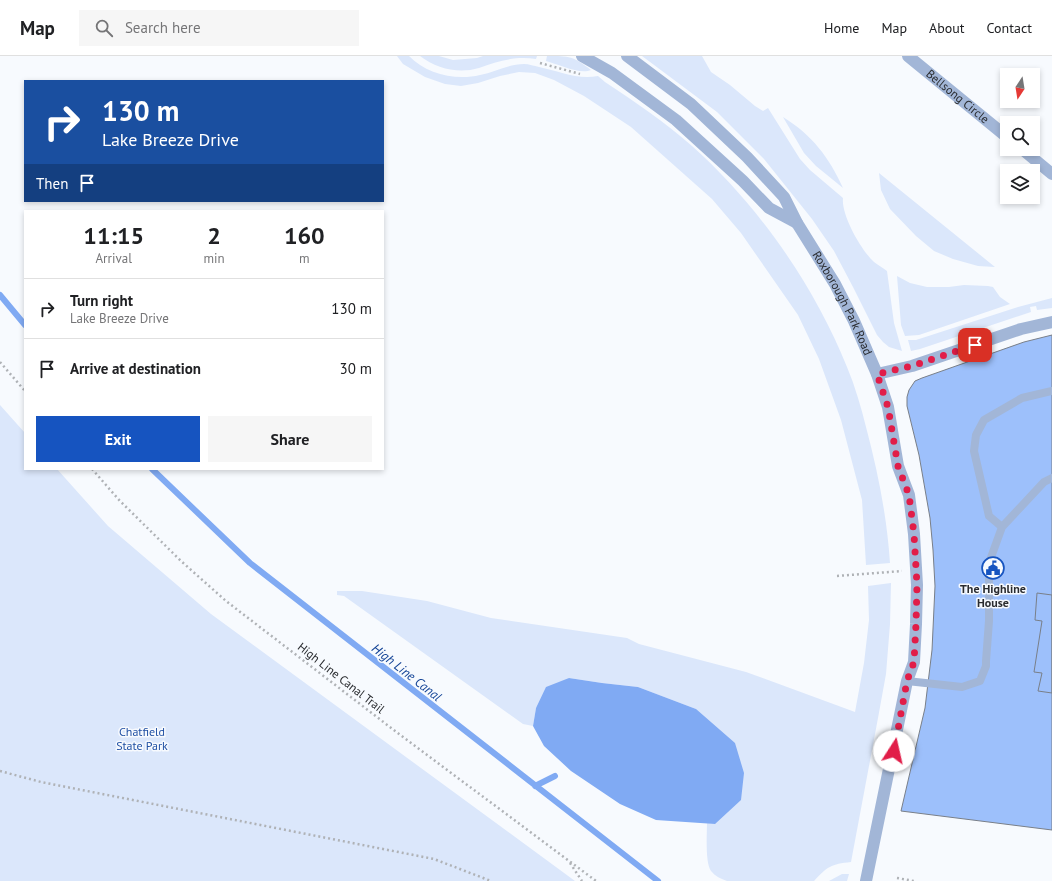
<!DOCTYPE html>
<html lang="en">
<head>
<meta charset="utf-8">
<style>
  :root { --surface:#fff; --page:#f6f6f6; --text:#202124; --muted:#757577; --line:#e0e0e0; --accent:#1654c0 }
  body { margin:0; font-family:"PT Sans",sans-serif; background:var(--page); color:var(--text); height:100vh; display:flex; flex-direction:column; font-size:15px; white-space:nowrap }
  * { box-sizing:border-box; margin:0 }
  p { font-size:13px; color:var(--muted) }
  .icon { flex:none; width:22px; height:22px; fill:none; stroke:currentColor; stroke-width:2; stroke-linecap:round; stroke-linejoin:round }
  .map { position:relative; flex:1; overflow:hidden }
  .side { position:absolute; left:24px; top:154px; width:360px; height:260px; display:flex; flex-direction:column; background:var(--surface); border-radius:0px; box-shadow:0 2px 6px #0003 }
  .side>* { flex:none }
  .hud { position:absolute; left:24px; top:24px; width:360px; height:122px; border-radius:0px; box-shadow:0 2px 6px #0003; background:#1a4fa0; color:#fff; overflow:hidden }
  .needle { width:26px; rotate:192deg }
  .controls { position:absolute; left:1000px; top:12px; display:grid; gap:8px }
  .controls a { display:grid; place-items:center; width:40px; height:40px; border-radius:0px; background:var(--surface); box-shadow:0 2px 6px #0003; font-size:20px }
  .pin { position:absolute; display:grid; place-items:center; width:34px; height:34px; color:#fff; margin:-17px; border-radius:8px; box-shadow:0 2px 6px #0006 }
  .me { position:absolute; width:44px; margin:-22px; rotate:10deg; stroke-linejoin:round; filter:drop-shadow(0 0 3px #0008) }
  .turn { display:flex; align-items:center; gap:14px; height:84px; padding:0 12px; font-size:18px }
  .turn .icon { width:52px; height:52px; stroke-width:2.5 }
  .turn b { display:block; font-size:28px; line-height:34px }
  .then { display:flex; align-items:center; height:38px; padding:0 12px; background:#0003; gap:8px; font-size:15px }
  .eta { display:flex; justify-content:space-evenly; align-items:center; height:68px; text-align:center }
  .eta b { font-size:24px; font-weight:600; line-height:28px }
  .action { display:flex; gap:8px; margin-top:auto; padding:8px 12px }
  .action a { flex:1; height:46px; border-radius:0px; background:var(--accent); color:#fff; font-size:16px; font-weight:600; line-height:46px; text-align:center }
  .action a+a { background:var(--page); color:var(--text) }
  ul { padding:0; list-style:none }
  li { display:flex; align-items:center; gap:12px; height:60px; padding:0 12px; border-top:1px solid var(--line) }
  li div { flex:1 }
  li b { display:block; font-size:15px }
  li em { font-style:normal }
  header { display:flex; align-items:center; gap:24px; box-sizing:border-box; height:56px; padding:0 20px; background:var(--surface); border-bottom:1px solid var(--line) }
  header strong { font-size:19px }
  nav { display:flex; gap:22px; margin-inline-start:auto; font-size:14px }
  .search { width:280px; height:36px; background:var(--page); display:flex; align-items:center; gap:10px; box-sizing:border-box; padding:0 14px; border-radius:0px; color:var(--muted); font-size:15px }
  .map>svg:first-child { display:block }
  .green { fill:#dbe7fb }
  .water { fill:#80aaf3 }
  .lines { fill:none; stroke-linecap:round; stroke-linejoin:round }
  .stream { stroke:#80aaf3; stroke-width:6 }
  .building { fill:#9dc0fb; stroke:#797f88 }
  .path { stroke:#afb2b6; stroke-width:2.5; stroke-dasharray:2 3; stroke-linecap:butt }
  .service { stroke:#a2b6d7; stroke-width:8 }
  .minor { stroke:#a2b6d7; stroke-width:12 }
  .tertiary { stroke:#a2b6d7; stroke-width:12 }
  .route { stroke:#e11d48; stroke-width:7; stroke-dasharray:0 12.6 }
  .labels { text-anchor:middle; stroke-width:3; stroke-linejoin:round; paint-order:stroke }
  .street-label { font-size:12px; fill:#2a2c30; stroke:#f7fafe }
  .poi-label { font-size:12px; font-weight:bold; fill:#2a2c30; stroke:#f7fafe }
  .park-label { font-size:12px; fill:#2050a4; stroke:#f7fafe }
  .water-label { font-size:13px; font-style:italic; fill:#134396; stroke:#f7fafe }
</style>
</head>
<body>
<header>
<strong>Map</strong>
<div class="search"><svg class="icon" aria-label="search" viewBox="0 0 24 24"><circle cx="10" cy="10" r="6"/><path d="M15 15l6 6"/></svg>Search here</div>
<nav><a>Home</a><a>Map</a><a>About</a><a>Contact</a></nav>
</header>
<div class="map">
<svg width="1052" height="825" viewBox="0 0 1052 825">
  <rect width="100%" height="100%" fill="#f7fafe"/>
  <path class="green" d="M397,0H409C426,18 456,25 480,19C495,16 508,8 524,8C529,8 534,10 539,11C559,15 577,24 598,20L605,26C635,46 665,66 692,90C758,149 814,229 847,311C855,330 861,351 866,371C878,416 887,461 890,507L866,509L862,444L841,364L819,303L798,259L741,177L712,143L631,71L584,40L554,24L535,17L519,16L500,20L478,27L461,30L445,28L425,21L403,8Z
    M420,0H439L453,4L477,2L483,0H537L536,3C515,0 498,5 479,12C459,18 437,13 420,0Z
    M547,0C570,0 573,0 591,14C580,19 558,8 546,5Z
    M642,0H702L711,16L730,29L755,50L763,55L768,52L800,103L810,114L843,142C841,159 861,194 874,206C878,209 883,212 887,215L894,267L902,295L889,291L883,286L877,279L853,231L834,195L812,163L764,103L717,56Z
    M783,61C812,79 829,101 843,132L816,110L804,97Z
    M879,117L995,211L978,210L953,203L934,195L916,180L890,153L881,134Z
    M897,220L910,227L927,231H949L964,229L988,230L993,231L1000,241L1010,248L919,279L905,280L901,269Z
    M1052,242V252L1037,254L1036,250L1030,251L1031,256L920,293L911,295L908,284H916L1018,251Z
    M0,349L25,377V413H57L108,470L211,558L575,825H0Z
    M891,527L890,568L886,618L878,662L851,806C831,808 827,811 814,825H727C721,823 715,820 711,815C705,807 707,778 707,767L715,768L696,653L638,631L602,627L569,622L536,652L533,670L523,668L344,540L337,539V535H362L427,545L491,562L627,582L639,588L746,616L855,656L864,607L869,564L868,530Z
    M842,818H849L847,825H829Z"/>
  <path class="water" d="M569,622L602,627L638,631L696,653L735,687L744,717L741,744L715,768L656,764L620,748L571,715L544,690L533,670L536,652L546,631Z"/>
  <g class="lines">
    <path class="stream" d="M0,239L25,269
      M152,413L250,507L658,825
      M535,730L555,720"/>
  </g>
  <path class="building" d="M1052,279V774L901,755L925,652L932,594L935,530L933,494L930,462L919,399L907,350V341L909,334L915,325L922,322L1024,286Z
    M1037,537L1052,539V637L1038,635L1042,617L1034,616L1042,565L1035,564Z"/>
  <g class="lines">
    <path class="path" d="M540,7L580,18
      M0,306L25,335
      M92,413L120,445L181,505L226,545L399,678L596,825
      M837,520L902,515
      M0,715L41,726L434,803L491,825
      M570,807L582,825
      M897,822L914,825"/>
    <path class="service" d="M1002,471L989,460L974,395L976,379L984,364L1022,342L1052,335
      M907,625L962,631L980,625L986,610V605L989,565V507L1002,471L1044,426L1052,422"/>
    <g class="minor">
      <path id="s1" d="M908,0L1007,81"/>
      <path d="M1022,93L1052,118"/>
      <path d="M877,318L912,310L1021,273L1052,266"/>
    </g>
    <g class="tertiary">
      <path d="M582,0L612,17L676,64L743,125L769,152L797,167"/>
      <path id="s2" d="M627,0L691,48L747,101L784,141L797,167L835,228L854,265L877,318L888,351L898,410L909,439L914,478L917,529L916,568L914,606L907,625L866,825"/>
    </g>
  </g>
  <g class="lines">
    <path class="route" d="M894,695L907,625L914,606L916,568L917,529L914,478L909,439L898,410L888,351L877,318L912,310L975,289"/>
  </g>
  <defs>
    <g id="civic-ring" transform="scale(1.15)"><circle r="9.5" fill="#f7fafe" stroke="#1654c0" stroke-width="1.5"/><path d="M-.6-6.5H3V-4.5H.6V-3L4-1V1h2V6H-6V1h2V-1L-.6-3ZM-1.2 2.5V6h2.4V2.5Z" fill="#1654c0"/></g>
  </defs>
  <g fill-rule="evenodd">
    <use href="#civic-ring" x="993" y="512"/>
  </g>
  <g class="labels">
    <g class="street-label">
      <text dy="4" stroke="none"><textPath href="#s1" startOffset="64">Bellsong Circle</textPath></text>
      <text dy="4" stroke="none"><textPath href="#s2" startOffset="333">Roxborough Park Road</textPath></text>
      <text transform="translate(341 622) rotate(38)" y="4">High Line Canal Trail</text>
    </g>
    <g class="poi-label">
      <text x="993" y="537">The Highline<tspan x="993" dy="14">House</tspan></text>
    </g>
    <g class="park-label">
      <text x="142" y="680">Chatfield<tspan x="142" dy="14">State Park</tspan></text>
    </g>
    <g class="water-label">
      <text transform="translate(407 616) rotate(38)" y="5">High Line Canal</text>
    </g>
  </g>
</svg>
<div class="controls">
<a><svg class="needle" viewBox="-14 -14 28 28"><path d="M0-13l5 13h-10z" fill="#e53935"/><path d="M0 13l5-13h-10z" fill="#757577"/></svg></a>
<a><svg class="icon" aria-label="search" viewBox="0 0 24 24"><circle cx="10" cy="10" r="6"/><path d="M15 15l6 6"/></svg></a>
<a><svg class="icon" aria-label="layers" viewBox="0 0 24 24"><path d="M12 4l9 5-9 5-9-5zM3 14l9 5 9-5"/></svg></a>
</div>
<div class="pin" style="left:975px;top:289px;background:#d93025"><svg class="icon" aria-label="arrive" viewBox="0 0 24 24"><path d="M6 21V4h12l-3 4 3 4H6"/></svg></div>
<svg class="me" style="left:894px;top:695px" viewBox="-20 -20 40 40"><circle r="19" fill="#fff"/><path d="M0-13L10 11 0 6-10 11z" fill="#e11d48"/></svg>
<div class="hud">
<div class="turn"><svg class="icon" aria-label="right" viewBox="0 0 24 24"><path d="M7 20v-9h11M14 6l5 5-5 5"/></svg><div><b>130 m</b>Lake Breeze Drive</div></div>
<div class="then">Then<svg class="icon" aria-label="arrive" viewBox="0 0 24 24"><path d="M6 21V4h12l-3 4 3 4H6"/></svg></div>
</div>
<section class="side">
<div class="eta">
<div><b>11:15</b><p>Arrival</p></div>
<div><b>2</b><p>min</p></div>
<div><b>160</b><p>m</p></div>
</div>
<ul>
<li><svg class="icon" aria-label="right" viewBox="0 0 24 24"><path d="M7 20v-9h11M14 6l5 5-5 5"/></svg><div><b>Turn right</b><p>Lake Breeze Drive</p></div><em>130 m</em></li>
<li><svg class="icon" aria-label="arrive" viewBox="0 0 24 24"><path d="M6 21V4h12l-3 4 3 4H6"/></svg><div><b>Arrive at destination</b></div><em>30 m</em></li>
</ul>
<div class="action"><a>Exit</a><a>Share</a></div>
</section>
</div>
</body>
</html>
